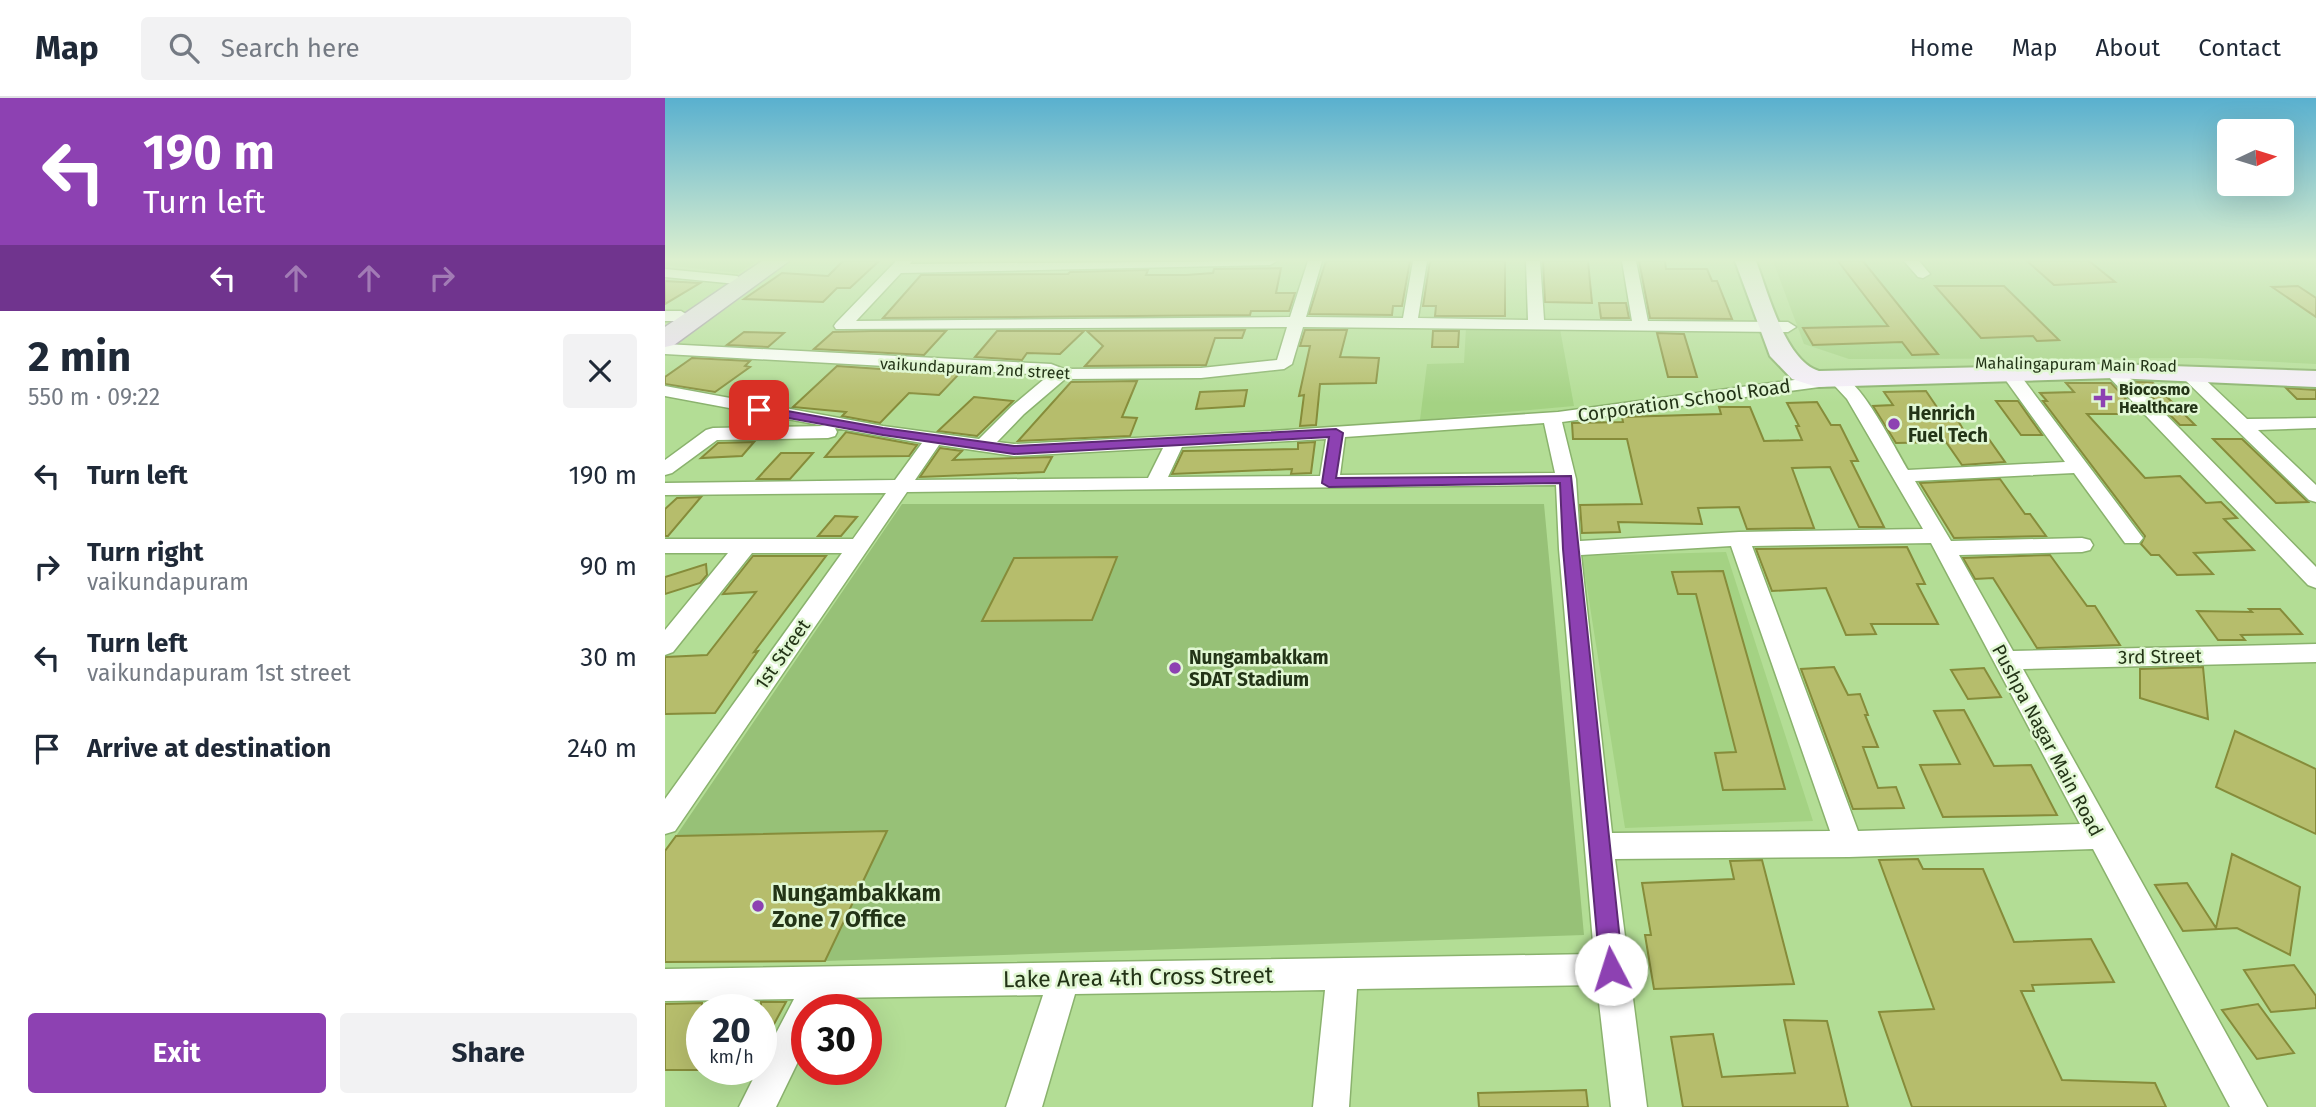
<!DOCTYPE html>
<html lang="en">
<head>
<meta charset="utf-8">
<style>
  :root { --surface:#fff; --page:#f2f2f3; --text:#1f2937; --muted:#747a83; --line:#e0e1e3; --accent:#8d41b2 }
  body { margin:0; font-family:"Fira Sans",sans-serif; background:var(--page); color:var(--text); height:100vh; display:flex; flex-direction:column; font-size:26px; white-space:nowrap }
  * { box-sizing:border-box; margin:0 }
  p { font-size:23px; color:var(--muted) }
  .icon { flex:none; width:38px; height:38px; fill:none; stroke:currentColor; stroke-width:2; stroke-linecap:round; stroke-linejoin:round }
  .map { position:relative; flex:1; overflow:hidden }
  .panel { display:flex; flex-direction:column; background:var(--surface); width:665px }
  .panel>* { flex:none }
  .top-card { background:#8d41b2; color:#fff; overflow:hidden }
  .needle { width:46px; rotate:86deg }
  .fabs { position:absolute; left:1552px; top:21px; display:grid; gap:14px }
  .fabs a { display:grid; place-items:center; width:77px; height:77px; border-radius:7px; background:var(--surface); box-shadow:0 7px 28px #0002; font-size:35px }
  .speed { position:absolute; left:21px; top:896px; display:flex; gap:14px; font-size:35px; font-weight:700; text-align:center }
  .speed>* { display:grid; place-content:center; width:91px; height:91px; border-radius:50%; background:var(--surface); box-shadow:0 7px 28px #0002; line-height:1 }
  .speed small { font-size:18px; font-weight:400 }
  .speed .limit { border:10px solid #d22; background:#fff; color:#111 }
  .pin { position:absolute; display:grid; place-items:center; width:60px; height:60px; color:#fff; margin:-30px; border-radius:14px; box-shadow:0 4px 10px #0006 }
  .me { position:absolute; width:77px; margin:-38px; rotate:355deg; stroke-linejoin:round; filter:drop-shadow(0 0 5px #0008) }
  .turn { display:flex; align-items:center; gap:24px; height:147px; padding:0 28px; font-size:32px }
  .turn .icon { width:91px; height:91px; stroke-width:2.5 }
  .turn b { display:block; font-size:49px; line-height:60px }
  .lanes { display:flex; align-items:center; height:66px; padding:0 28px; background:#0003; justify-content:center; gap:35px; direction:ltr }
  .lanes .off { opacity:.35 }
  .round { display:grid; place-items:center; flex:none; width:74px; height:74px; border-radius:7px; background:var(--page) }
  .headline { display:flex; align-items:center; justify-content:space-between; height:119px; padding:0 28px }
  h1 { font-size:42px; font-weight:700; line-height:52px }
  .cta { display:flex; gap:14px; margin-top:auto; padding:14px 28px }
  .cta a { flex:1; height:80px; border-radius:7px; background:var(--accent); color:#fff; font-size:28px; font-weight:700; line-height:80px; text-align:center }
  .cta a+a { background:var(--page); color:var(--text) }
  ul { padding:0; list-style:none }
  li { display:flex; align-items:center; gap:21px; height:91px; padding:0 28px }
  li div { flex:1 }
  li b { display:block; font-size:26px }
  li em { font-style:normal }
  header { display:flex; align-items:center; gap:42px; box-sizing:border-box; height:98px; padding:0 35px; background:var(--surface); border-bottom:2px solid var(--line) }
  header strong { font-size:33px }
  nav { display:flex; gap:38px; margin-inline-start:auto; font-size:24px }
  .search { width:490px; height:63px; background:var(--page); display:flex; align-items:center; gap:18px; box-sizing:border-box; padding:0 24px; border-radius:7px; color:var(--muted); font-size:26px }
  main { display:flex; flex:1; min-height:0 }
  .map>svg:first-child { display:block }
  .built { fill:#a4d283 }
  .green { fill:#97c177 }
  .building { fill:#b6bd6c; stroke:#868c3a; stroke-width:2 }
  .lines { fill:none; stroke-linecap:round; stroke-linejoin:round }
  .street-casing { stroke:#8ab26d; stroke-width:3 }
  .secondary-casing { stroke:#8ab26d; stroke-width:4 }
  .primary-casing { stroke:#a194a8; stroke-width:3 }
  .street { fill:#fff; fill-rule:evenodd }
  .secondary { fill:#f7eefc; fill-rule:evenodd }
  .primary { fill:#efddfa; fill-rule:evenodd }
  .route { fill:#8d41b2; stroke:#5c2a74; stroke-width:2 }
  .poi-dot { fill:#8d41b2; stroke:#e1f7d3; stroke-width:2.5 }
  .labels { text-anchor:middle; stroke-width:5; stroke-linejoin:round; paint-order:stroke }
  .far-street-label { font-size:16px; fill:#233417; stroke:#e1f7d3 }
  .far-poi-label { font-size:16px; font-weight:bold; fill:#233417; stroke:#e1f7d3; text-anchor:start }
  .street-label { font-size:19px; fill:#233417; stroke:#e1f7d3 }
  .poi-label { font-size:19px; font-weight:bold; fill:#233417; stroke:#e1f7d3; text-anchor:start }
  .near-poi-label { font-size:23px; font-weight:bold; fill:#233417; stroke:#e1f7d3; text-anchor:start }
  .near-street-label { font-size:23px; fill:#233417; stroke:#e1f7d3 }
</style>
</head>
<body>
<header>
<strong>Map</strong>
<div class="search"><svg class="icon" aria-label="search" viewBox="0 0 24 24"><circle cx="10" cy="10" r="6"/><path d="M15 15l6 6"/></svg>Search here</div>
<nav><a>Home</a><a>Map</a><a>About</a><a>Contact</a></nav>
</header>
<main>
<section class="panel">
<div class="top-card">
<div class="turn"><svg class="icon" aria-label="left" viewBox="0 0 24 24"><path d="M17 20v-9H6M10 6l-5 5 5 5"/></svg><div><b>190 m</b>Turn left</div></div>
<div class="lanes"><svg class="icon" aria-label="left" viewBox="0 0 24 24"><path d="M17 20v-9H6M10 6l-5 5 5 5"/></svg><svg class="icon off" aria-label="ahead" viewBox="0 0 24 24"><path d="M12 20V5M6 11l6-6 6 6"/></svg><svg class="icon off" aria-label="ahead" viewBox="0 0 24 24"><path d="M12 20V5M6 11l6-6 6 6"/></svg><svg class="icon off" aria-label="right" viewBox="0 0 24 24"><path d="M7 20v-9h11M14 6l5 5-5 5"/></svg></div>
</div>
<div class="headline"><div><h1>2 min</h1><p>550 m · 09:22</p></div><a class="round"><svg class="icon" aria-label="close" viewBox="0 0 24 24"><path d="M6 6l12 12M18 6L6 18"/></svg></a></div>
<ul>
<li><svg class="icon" aria-label="left" viewBox="0 0 24 24"><path d="M17 20v-9H6M10 6l-5 5 5 5"/></svg><div><b>Turn left</b></div><em>190 m</em></li>
<li><svg class="icon" aria-label="right" viewBox="0 0 24 24"><path d="M7 20v-9h11M14 6l5 5-5 5"/></svg><div><b>Turn right</b><p>vaikundapuram</p></div><em>90 m</em></li>
<li><svg class="icon" aria-label="left" viewBox="0 0 24 24"><path d="M17 20v-9H6M10 6l-5 5 5 5"/></svg><div><b>Turn left</b><p>vaikundapuram 1st street</p></div><em>30 m</em></li>
<li><svg class="icon" aria-label="arrive" viewBox="0 0 24 24"><path d="M6 21V4h12l-3 4 3 4H6"/></svg><div><b>Arrive at destination</b></div><em>240 m</em></li>
</ul>
<div class="cta"><a>Exit</a><a>Share</a></div>
</section>
<div class="map">
<svg width="1651" height="1009" viewBox="0 0 1651 1009">
  <rect width="100%" height="100%" fill="#b3dd95"/>
  <path class="built" d="M0,163H91L73,175L0,167Z
    M1108,163H1651V266L1535,260L1184,261L1139,246Z
    M801,230L895,231L909,308L755,322L762,266L799,265Z
    M1061,454L1148,723L960,730L917,458Z"/>
  <path class="green" d="M237,406H879L919,837L160,863L221,733L11,738Z"/>
  <path class="building" d="M178,163H214L185,190H172L158,204L79,201L117,175L163,178Z
    M661,163H745L737,208H728L727,217L644,216Z
    M765,163H840V218H770L771,208H758Z
    M878,163H923L927,205L880,204Z
    M974,163H1000L1001,171H1042L1047,183H1052L1067,221L985,220Z
    M1173,163H1198L1273,256L1247,257L1237,244L1148,247L1138,230L1223,228Z
    M1362,163H1424L1450,184L1389,187Z
    M616,170L611,195H630L624,213H586L585,217L218,220L256,177L403,176L405,174L483,172L481,177H521L548,175L549,171Z
    M0,183L35,185L0,206Z
    M1270,188H1339L1394,242L1372,243L1368,238L1316,240Z
    M1633,188L1651,200V219L1607,189Z
    M934,205H961L964,220H936Z
    M580,232L577,240H550L541,267L420,268L438,248L422,233Z
    M640,232H682L675,259L714,260L711,285L655,286L651,327L635,328L639,297L634,298L645,248H635Z
    M206,233H281L259,257L149,251L168,234Z
    M332,233H419L395,256L362,255L357,262L310,259Z
    M768,233H794L793,249H767Z
    M79,234L119,235L103,249L62,247Z
    M992,235L1019,236L1032,279H1003Z
    M27,260L85,263L80,268L85,269L50,294L0,286V279Z
    M172,268L244,273L295,275L274,297L244,295L215,325L177,318L181,314L128,309Z
    M472,283L457,319L472,320L465,338L353,343L406,284Z
    M1472,284H1487L1530,327H1515Z
    M1401,285H1446L1475,316H1422L1480,380L1515,378L1541,405L1556,404L1572,420L1559,421L1589,452L1529,455L1548,476L1512,477L1494,457H1486L1476,446L1480,438L1378,303H1382L1375,295L1409,294Z
    M1621,290L1651,292V301H1632Z
    M582,292L579,308L531,311L535,294Z
    M1261,293L1280,321H1292L1302,338L1321,337L1340,364L1297,367L1281,344L1231,345L1208,308L1228,307L1219,294Z
    M309,299L348,303L312,338L273,333Z
    M1331,303H1353L1377,337H1356Z
    M1152,304L1166,327H1175L1193,363H1186L1219,429H1194L1165,369L1127,370L1149,430L1082,431L1074,409L1033,410L1037,426L953,424L955,434L917,435L915,407L977,406L962,341H908L907,325L958,324L957,319L1056,316L1054,309H1085L1099,343L1137,342L1131,328H1134L1122,305Z
    M181,334L252,347L244,358L160,359Z
    M1548,341H1577L1643,404L1611,405Z
    M89,344L77,358L36,360L53,345Z
    M650,344L646,375L626,376L627,371L507,376L518,353L633,351V345Z
    M275,350L297,353L288,362L387,359L379,374L255,379Z
    M116,355H148L125,381H92Z
    M1335,381L1360,416H1365L1381,438L1289,440L1255,385Z
    M36,399L3,438H0V411L12,400Z
    M170,418L192,419L176,438H153Z
    M1242,449L1260,486H1252L1273,526H1206L1211,536L1181,537L1161,490L1107,493L1091,451Z
    M1385,457L1422,508H1430L1455,547L1372,550L1328,480L1310,481L1298,460Z
    M88,458H161L89,554L93,553L50,615L0,616V559L42,557L91,494L58,496Z
    M452,459L427,522L317,523L349,460Z
    M41,466L42,477L35,485L0,496V479Z
    M1058,473L1120,691L1058,692L1050,655L1071,654L1031,496H1013L1007,474Z
    M1584,511H1615L1637,536L1576,537L1580,542H1553L1532,513L1587,514Z
    M1169,569L1183,597L1195,596L1203,617H1200L1213,649H1198L1213,690L1231,689L1239,710L1188,711L1136,571Z
    M1538,569L1543,621L1475,600V571Z
    M1319,570L1336,599L1303,601L1286,572Z
    M1299,612L1329,668L1366,667L1392,717L1278,719L1255,667L1295,666L1269,613Z
    M1570,633L1651,671V736L1551,689Z
    M222,733L160,863L0,864V753L11,738Z
    M1567,756L1635,789L1625,857L1572,830L1518,833L1490,787L1522,785L1551,830Z
    M1253,761L1258,771H1318L1349,844L1426,841L1449,884L1367,887L1369,893H1356L1397,982L1490,985L1501,1009H1247L1214,914L1269,911L1214,762Z
    M1097,762L1129,886L989,891L980,837H986L977,785L1069,781L1065,763Z
    M1629,867L1651,898V910L1606,914L1579,872Z
    M96,904H121L96,950Z
    M37,905V972H0V906Z
    M1593,906L1629,955L1592,961L1557,912Z
    M1119,922L1162,923L1183,1009H1018L1006,939L1048,936L1057,979L1130,975Z
    M921,992L923,1009H814L813,995Z"/>
  <g class="lines">
    <g class="street-casing">
      <path id="street" d="M231,163H247L245,166L612,163L605,167L236,175L191,223L625,219L643,163H657L641,219L738,220L748,163H762L753,220L863,222L861,163H875L879,222L967,223L957,163H971L983,223L1123,224L1131,229L1123,234L638,229L627,266L619,271L536,280L400,281L359,316L332,344L349,346L607,333L893,314L1173,276C1196,281 1230,351 1243,372L1400,364L1337,277L1340,273H1352L1478,440L1474,445H1460L1409,375L1250,383L1286,443L1417,440L1425,442L1428,447L1425,452L1417,454L1294,457L1348,553L1651,546V564L1358,571L1602,1009H1565L1428,751L1184,759L950,761L982,1009H946L932,887L692,891L684,1009H648L660,892L410,896L377,1009H341L378,897L164,900L158,912H142V945L111,1009H74L93,971H96V964L129,901L0,903V871L929,856L894,451L891,387L242,394L10,733L0,736V701L177,455H87L8,554L0,557V532L63,455H0V441H188L221,395L0,397V385L230,382L257,345L170,330L172,334L170,338L163,340L52,342L7,375L0,377V362L41,332L48,330L160,328L0,298V288L218,328L314,341L347,308L384,277L0,256V246L386,266L399,271L536,270L612,262L622,229L171,231L169,228L171,225ZM1169,287L1182,301L1258,431L1074,434L915,443L911,381L897,324ZM879,325L890,375L675,377L680,339ZM661,341L655,378L503,379L517,349ZM274,347L349,358L498,350L483,380L250,382ZM1266,445L1415,726L1193,733L1087,448ZM1066,448L1165,733L947,735L916,457Z
        M1239,163H1254L1265,176L1258,180L1253,179Z
        M0,171L72,178L79,182L72,186L0,179Z
        M0,213H16L24,218L16,223H0Z
        M1448,268L1454,269L1651,469V490L1643,487L1442,277L1439,273L1442,269Z
        M1524,271L1530,272L1582,321L1651,320V330L1593,332L1651,387V404L1644,402L1518,280L1515,276Z"/>
    </g>
    <g class="secondary-casing">
      <path id="secondary" d="M1070,163H1091C1103,194 1120,263 1154,273L1448,266L1651,273V289L1448,280L1152,289L1127,281L1105,258Z"/>
    </g>
    <g class="primary-casing">
      <path id="primary" d="M97,163H124L9,247L0,249V229Z"/>
    </g>
    <use href="#street" class="street"/>
    <use href="#secondary" class="secondary"/>
    <use href="#primary" class="primary"/>
  </g>
  <linearGradient id="sky" x2="0" y2="1"><stop stop-color="#59b0cf"/><stop offset="0.53" stop-color="#ddf0cf"/><stop offset="1" stop-color="#ddf0cf" stop-opacity="0"/></linearGradient>
  <rect width="1651" height="305" fill="url(#sky)"/>
  <path class="route" d="M94,308L218,330L349,348L671,331L678,335L671,380L906,378L958,871L954,879L946,882L939,879L935,871L898,451L895,385L664,389L657,385L664,339L349,356L218,337L90,314L88,312Z"/>
  <g class="poi-dot">
    <path d="M1434.5 289.5h7v7h7v7h-7v7h-7v-7h-7v-7h7z"/>
    <circle cx="1229" cy="326" r="7"/>
    <circle cx="510" cy="570" r="7"/>
    <circle cx="93" cy="808" r="7"/>
  </g>
  <g class="labels">
    <g class="far-street-label">
      <text transform="translate(1411 266) rotate(1)" y="6">Mahalingapuram Main Road</text>
      <text transform="translate(310 270) rotate(3)" y="6">vaikundapuram 2nd street</text>
    </g>
    <g class="far-poi-label">
      <text x="1454" y="297">Biocosmo<tspan x="1454" dy="18">Healthcare</tspan></text>
    </g>
    <g class="street-label">
      <text transform="translate(1019 302) rotate(-8)" y="7">Corporation School Road</text>
      <text transform="translate(117 556) rotate(-55)" y="7">1st Street</text>
      <text transform="translate(1495 558) rotate(-1)" y="7">3rd Street</text>
      <text transform="translate(1383 642) rotate(62)" y="7">Pushpa Nagar Main Road</text>
    </g>
    <g class="poi-label">
      <text x="1243" y="322">Henrich<tspan x="1243" dy="22">Fuel Tech</tspan></text>
      <text x="524" y="566">Nungambakkam<tspan x="524" dy="22">SDAT Stadium</tspan></text>
    </g>
    <g class="near-poi-label">
      <text x="107" y="803">Nungambakkam<tspan x="107" dy="26">Zone 7 Office</tspan></text>
    </g>
    <g class="near-street-label">
      <text transform="translate(473 879) rotate(-1)" y="8">Lake Area 4th Cross Street</text>
    </g>
  </g>
</svg>
<div class="fabs">
<a><svg class="needle" viewBox="-14 -14 28 28"><path d="M0-13l5 13h-10z" fill="#e53935"/><path d="M0 13l5-13h-10z" fill="#747a83"/></svg></a>
</div>
<div class="speed"><div>20<small>km/h</small></div><div class="limit">30</div></div>
<div class="pin" style="left:94px;top:312px;background:#d93025"><svg class="icon" aria-label="arrive" viewBox="0 0 24 24"><path d="M6 21V4h12l-3 4 3 4H6"/></svg></div>
<svg class="me" style="left:946px;top:871px" viewBox="-20 -20 40 40"><circle r="19" fill="#fff"/><path d="M0-13L10 11 0 6-10 11z" fill="#8d41b2"/></svg>
</div>
</main>
</body>
</html>
